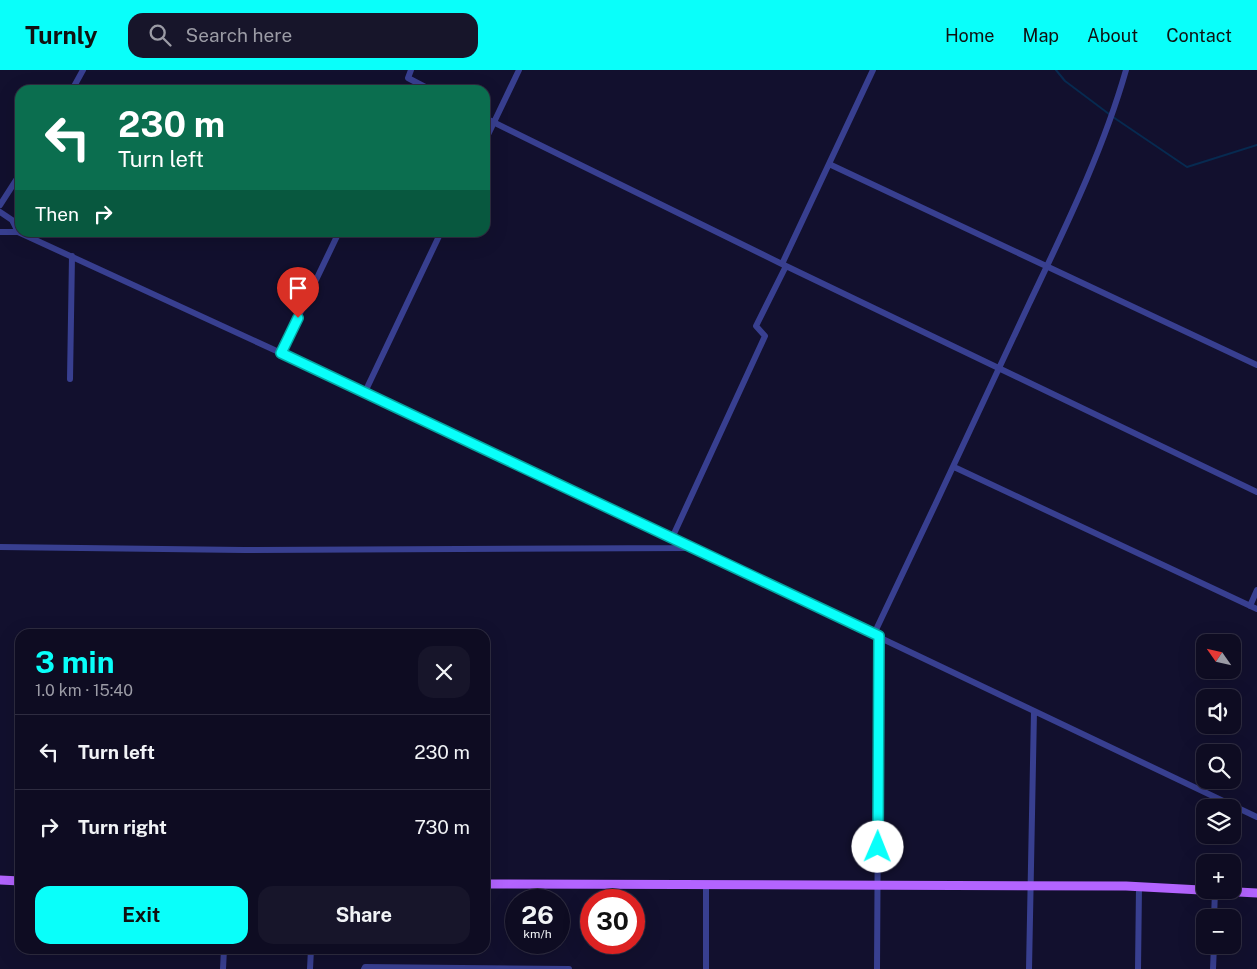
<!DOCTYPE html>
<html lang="en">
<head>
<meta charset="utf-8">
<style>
  :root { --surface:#0e0c22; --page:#17152a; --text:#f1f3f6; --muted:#9b9ba5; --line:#2e2c40; --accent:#09fffa }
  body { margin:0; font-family:"Public Sans",sans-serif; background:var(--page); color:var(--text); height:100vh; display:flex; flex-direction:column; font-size:19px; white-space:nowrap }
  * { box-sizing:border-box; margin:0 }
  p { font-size:16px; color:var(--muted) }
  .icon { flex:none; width:28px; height:28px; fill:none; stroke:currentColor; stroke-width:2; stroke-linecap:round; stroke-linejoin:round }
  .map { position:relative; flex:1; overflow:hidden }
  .drawer { position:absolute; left:15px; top:559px; width:475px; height:325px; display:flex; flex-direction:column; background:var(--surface); border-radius:15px; box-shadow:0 5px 20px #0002,0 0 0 1px var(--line) }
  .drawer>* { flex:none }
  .banner { position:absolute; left:15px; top:15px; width:475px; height:152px; border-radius:15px; box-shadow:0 5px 20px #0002,0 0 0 1px var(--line); background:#0b6e4f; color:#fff; overflow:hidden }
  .needle { width:32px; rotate:304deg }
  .buttons { position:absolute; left:1196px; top:564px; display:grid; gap:10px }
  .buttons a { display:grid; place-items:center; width:45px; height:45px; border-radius:10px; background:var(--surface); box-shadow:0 5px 20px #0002,0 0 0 1px var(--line); font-size:25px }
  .speed { position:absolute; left:505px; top:819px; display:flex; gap:10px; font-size:25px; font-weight:700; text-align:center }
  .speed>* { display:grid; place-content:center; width:65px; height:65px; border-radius:50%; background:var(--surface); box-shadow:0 5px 20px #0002,0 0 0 1px var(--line); line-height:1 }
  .speed small { font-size:12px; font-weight:400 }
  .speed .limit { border:8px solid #d22; background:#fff; color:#111 }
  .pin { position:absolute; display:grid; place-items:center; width:42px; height:42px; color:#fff; margin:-51px -21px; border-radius:50% 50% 50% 0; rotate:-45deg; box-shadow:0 0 5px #0007 }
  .pin .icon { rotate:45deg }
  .me { position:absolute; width:55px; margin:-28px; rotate:1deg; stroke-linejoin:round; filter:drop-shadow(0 0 4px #0008) }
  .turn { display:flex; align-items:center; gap:18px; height:105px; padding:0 20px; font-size:22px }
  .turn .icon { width:65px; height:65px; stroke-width:2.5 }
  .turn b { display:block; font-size:35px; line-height:42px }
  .then { display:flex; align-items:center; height:48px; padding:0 20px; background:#0003; gap:10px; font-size:19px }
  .round { display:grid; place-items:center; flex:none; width:52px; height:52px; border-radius:15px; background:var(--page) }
  .head { display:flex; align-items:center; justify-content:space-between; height:85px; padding:0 20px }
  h1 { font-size:30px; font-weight:700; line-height:38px; color:var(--accent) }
  .action { display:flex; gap:10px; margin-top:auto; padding:10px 20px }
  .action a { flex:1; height:58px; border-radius:15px; background:var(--accent); color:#111; font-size:20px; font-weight:700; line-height:58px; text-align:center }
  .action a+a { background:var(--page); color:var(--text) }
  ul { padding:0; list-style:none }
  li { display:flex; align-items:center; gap:15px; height:75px; padding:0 20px; border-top:1px solid var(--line) }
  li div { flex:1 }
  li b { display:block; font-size:19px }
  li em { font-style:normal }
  header { display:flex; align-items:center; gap:30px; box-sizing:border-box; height:70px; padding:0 25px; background:var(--accent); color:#111 }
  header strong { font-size:24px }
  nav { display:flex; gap:28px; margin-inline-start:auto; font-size:18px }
  .search { width:350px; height:45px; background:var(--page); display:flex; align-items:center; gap:12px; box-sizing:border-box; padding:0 18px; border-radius:15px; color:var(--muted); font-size:19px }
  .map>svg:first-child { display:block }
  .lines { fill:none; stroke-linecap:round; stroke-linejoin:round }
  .stream { stroke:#072a50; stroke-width:2 }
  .minor { stroke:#383f90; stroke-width:6 }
  .major { stroke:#b364ff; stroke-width:9 }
  .route-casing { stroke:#06a6a2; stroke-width:12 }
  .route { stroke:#09fffa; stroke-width:9 }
</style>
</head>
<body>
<header>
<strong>Turnly</strong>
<div class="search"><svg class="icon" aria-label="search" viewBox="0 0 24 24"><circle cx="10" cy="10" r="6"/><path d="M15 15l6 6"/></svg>Search here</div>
<nav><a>Home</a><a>Map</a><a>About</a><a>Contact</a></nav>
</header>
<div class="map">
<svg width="1257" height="899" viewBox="0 0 1257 899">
  <rect width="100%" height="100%" fill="#12102e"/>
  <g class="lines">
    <path class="stream" d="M1056,0L1065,11L1109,44
      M1113,47L1187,97L1257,75"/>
    <path class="minor" d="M411,0L408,8L431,20
      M72,20L83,0
      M485,48L786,196L1257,422
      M485,71L519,0
      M829,94L1257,295
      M0,135L20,104
      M0,142L12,150L18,162
      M0,162H18L281,283L1257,747
      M782,194L873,0
      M281,283L339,162
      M70,309L72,186
      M365,322L441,162
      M954,397L1257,539
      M672,468L765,266L756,256L786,196
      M0,477L244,480L690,478
      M1250,536L1257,520
      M874,564C926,454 978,345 1029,234C1065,158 1103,81 1126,0
      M1214,848L1215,821
      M223,899L224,879
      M310,899L311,879
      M364,899L365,897L569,899
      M706,899V815
      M877,899L879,566
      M1029,899L1034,641
      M1138,899L1139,817
      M1213,899L1214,875"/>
    <path class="major" d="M0,810L20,811
      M485,814L1126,816L1257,823"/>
  </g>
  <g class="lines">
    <g class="route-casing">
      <path id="route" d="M298,248L281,283L879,566L878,777"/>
    </g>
    <use href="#route" class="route"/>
  </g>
</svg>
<div class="buttons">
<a><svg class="needle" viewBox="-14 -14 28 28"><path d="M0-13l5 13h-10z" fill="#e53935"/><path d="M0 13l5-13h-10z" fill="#9b9ba5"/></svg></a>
<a><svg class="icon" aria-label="sound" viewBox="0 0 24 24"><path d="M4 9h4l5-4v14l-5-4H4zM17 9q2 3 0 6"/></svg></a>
<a><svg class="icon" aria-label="search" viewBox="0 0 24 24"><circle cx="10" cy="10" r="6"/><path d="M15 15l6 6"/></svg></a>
<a><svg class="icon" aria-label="layers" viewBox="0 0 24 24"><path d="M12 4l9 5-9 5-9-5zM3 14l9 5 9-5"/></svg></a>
<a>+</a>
<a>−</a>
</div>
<div class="speed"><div>26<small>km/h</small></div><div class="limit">30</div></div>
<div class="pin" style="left:298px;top:248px;background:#d93025"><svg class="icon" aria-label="arrive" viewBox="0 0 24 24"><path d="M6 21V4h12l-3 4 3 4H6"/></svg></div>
<svg class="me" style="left:878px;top:777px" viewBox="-20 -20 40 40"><circle r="19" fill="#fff"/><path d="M0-13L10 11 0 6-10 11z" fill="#09fffa"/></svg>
<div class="banner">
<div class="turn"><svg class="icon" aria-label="left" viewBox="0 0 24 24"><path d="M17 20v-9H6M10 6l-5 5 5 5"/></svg><div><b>230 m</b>Turn left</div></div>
<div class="then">Then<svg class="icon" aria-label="right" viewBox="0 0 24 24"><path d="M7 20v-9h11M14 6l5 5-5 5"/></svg></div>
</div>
<section class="drawer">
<div class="head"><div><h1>3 min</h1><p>1.0 km · 15:40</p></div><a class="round"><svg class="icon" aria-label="close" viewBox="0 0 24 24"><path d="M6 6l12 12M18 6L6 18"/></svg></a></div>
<ul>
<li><svg class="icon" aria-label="left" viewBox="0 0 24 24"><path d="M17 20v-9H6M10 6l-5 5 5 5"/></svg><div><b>Turn left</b></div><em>230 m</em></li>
<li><svg class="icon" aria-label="right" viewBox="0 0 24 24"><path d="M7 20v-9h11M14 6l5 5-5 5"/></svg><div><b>Turn right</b></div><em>730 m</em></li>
</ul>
<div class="action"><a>Exit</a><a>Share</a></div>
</section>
</div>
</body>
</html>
